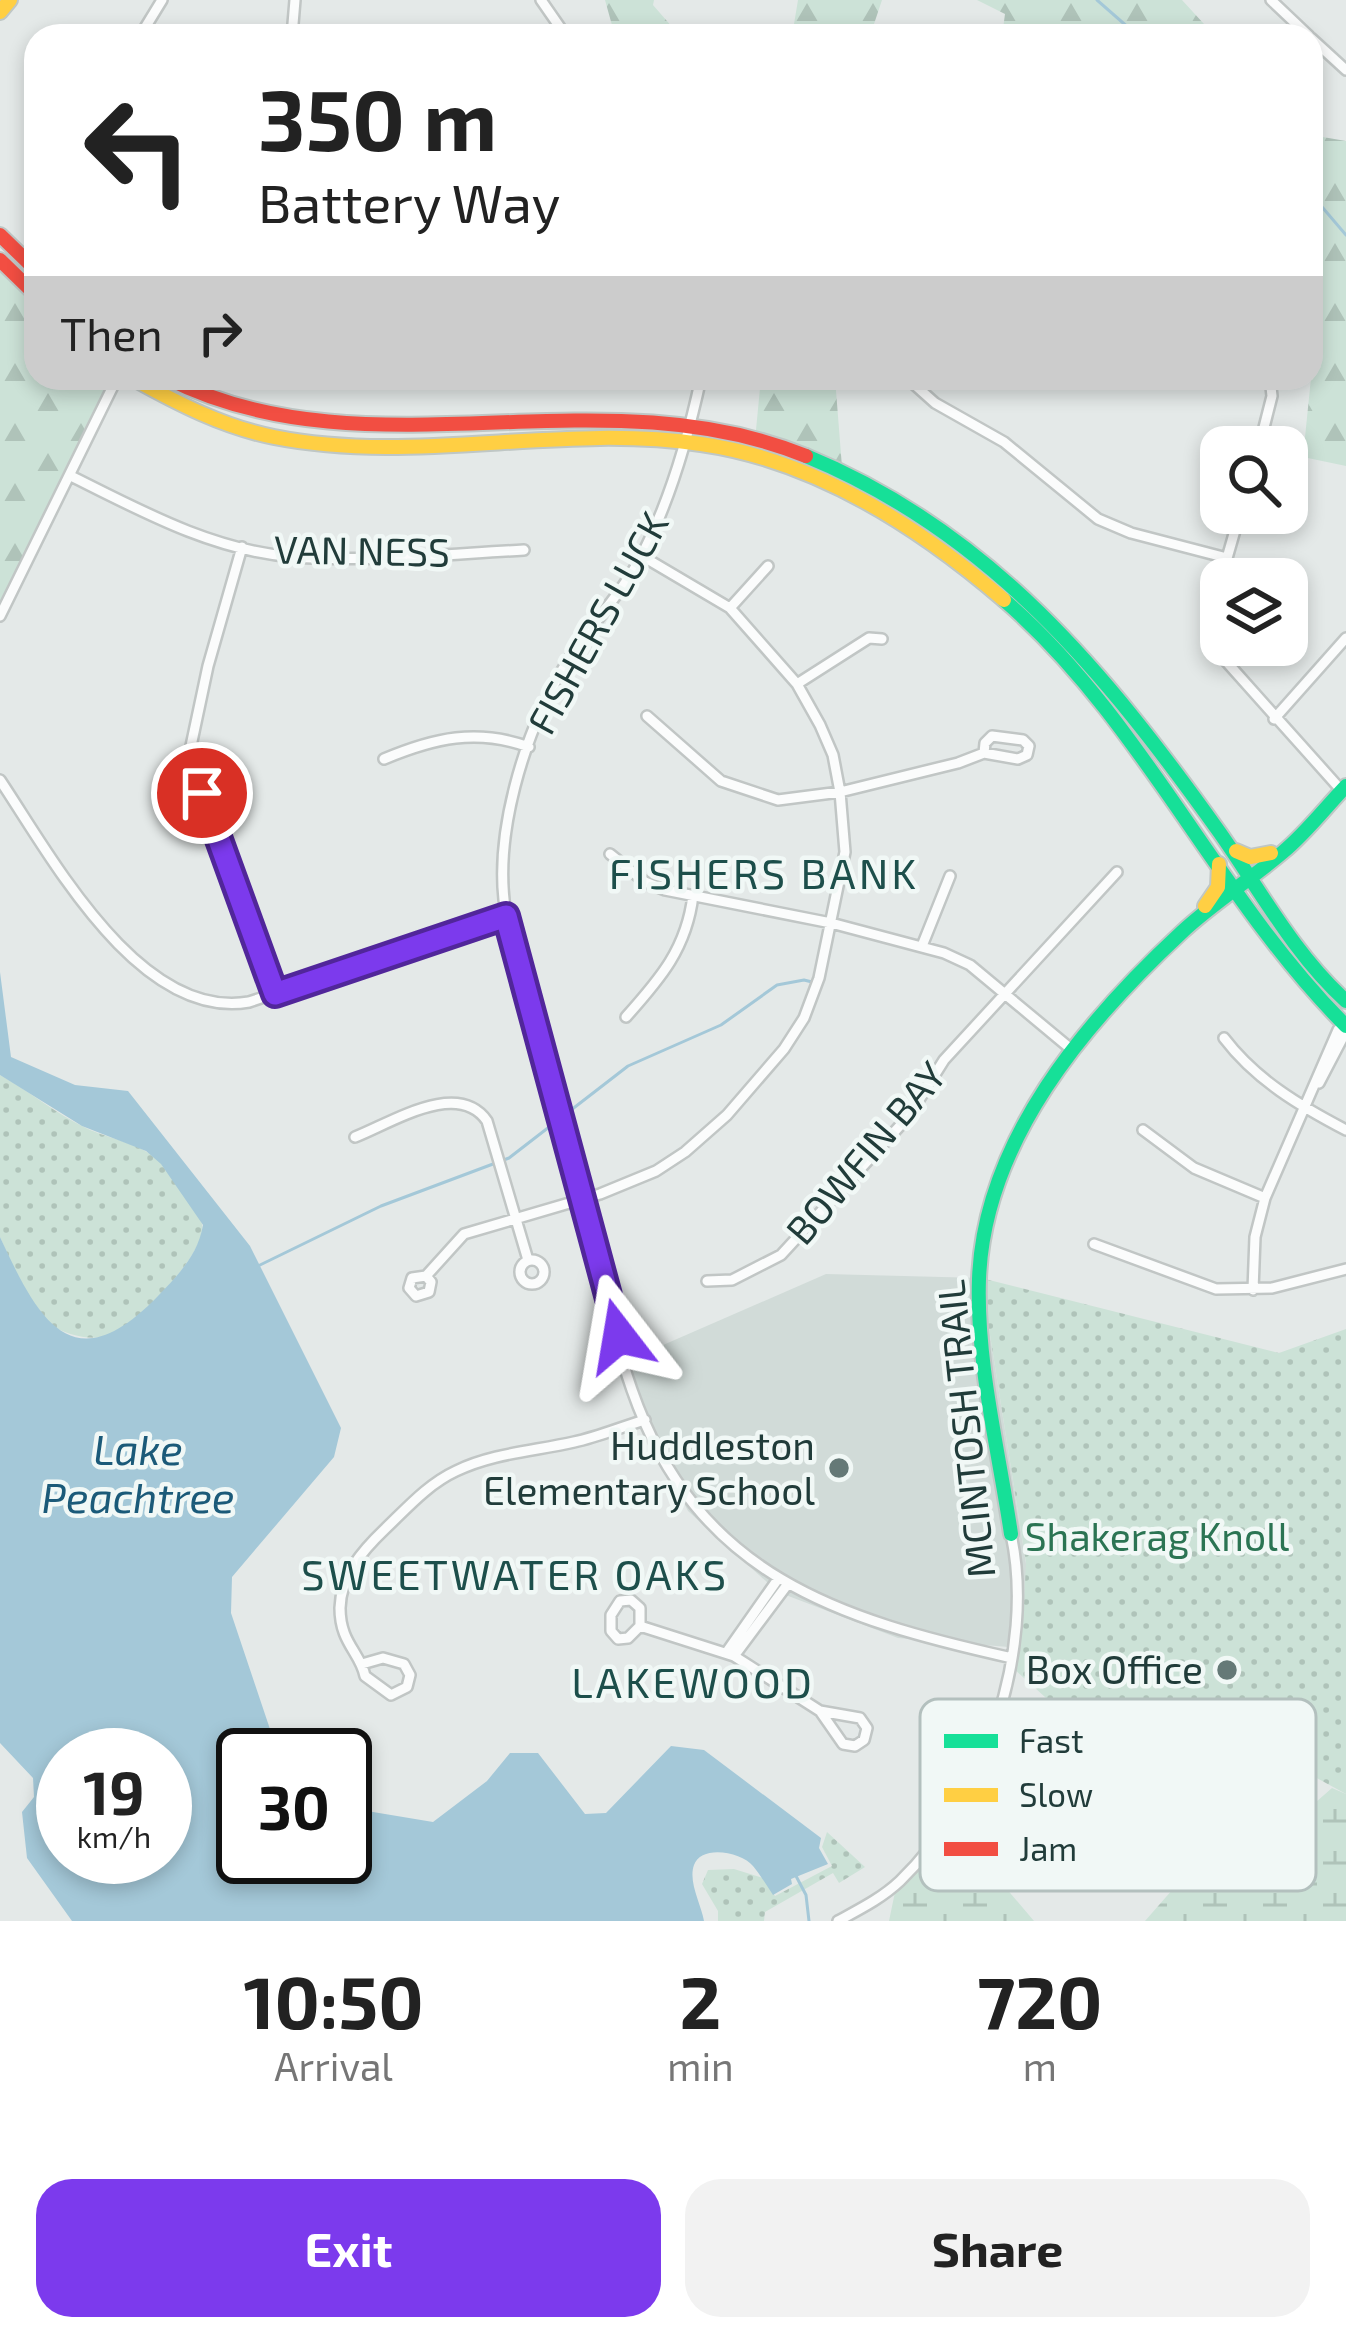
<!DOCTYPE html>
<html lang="en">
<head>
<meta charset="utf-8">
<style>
  :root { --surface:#fff; --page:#f2f2f2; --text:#222; --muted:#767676; --accent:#7c3aed }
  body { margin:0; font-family:"Exo 2",sans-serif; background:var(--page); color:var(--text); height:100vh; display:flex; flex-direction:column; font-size:45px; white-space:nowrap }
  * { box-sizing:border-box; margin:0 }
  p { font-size:39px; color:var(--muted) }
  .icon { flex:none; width:66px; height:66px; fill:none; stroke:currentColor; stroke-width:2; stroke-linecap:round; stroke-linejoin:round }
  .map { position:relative; height:1921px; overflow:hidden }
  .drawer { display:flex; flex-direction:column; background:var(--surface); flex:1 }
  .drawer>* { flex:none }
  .banner { position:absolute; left:24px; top:24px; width:1299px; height:366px; border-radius:36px; box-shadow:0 6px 18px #0003; background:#fff; color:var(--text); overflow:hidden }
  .buttons { position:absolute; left:1200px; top:426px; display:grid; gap:24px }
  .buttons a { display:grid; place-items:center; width:108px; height:108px; border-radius:24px; background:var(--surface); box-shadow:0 6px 18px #0003; font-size:60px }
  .speed { position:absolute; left:36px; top:1728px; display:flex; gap:24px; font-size:60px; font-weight:700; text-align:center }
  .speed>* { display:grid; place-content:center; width:156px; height:156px; border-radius:50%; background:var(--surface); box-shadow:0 6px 18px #0003; line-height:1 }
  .speed small { font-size:30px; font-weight:400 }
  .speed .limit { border:6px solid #111; border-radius:18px; background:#fff; color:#111 }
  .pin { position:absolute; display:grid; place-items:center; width:102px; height:102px; color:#fff; margin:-51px; border:6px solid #fff; border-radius:50%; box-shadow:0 3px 12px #0007 }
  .me { position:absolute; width:132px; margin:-66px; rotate:346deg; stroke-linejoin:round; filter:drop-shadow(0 0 9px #0008) }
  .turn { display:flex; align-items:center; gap:42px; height:252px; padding:0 36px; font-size:54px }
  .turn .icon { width:156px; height:156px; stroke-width:2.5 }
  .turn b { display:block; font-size:84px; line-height:102px }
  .then { display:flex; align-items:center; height:114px; padding:0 36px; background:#0003; gap:24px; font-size:45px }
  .eta { display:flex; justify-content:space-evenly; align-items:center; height:204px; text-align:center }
  .eta b { font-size:72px; font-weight:700; line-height:84px }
  .cta { display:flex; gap:24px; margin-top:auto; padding:24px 36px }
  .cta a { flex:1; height:138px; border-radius:36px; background:var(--accent); color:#fff; font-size:48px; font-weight:700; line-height:138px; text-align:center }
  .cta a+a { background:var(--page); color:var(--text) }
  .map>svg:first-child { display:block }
  .built { fill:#d1dbd8 }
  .forest { fill:url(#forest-firs) }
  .wetland { fill:url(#wetland-marsh) }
  .park { fill:url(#park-dots) }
  .water { fill:#a4c8d8; fill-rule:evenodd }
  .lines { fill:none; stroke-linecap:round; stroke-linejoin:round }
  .stream { stroke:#a4c8d8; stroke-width:3 }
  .street-casing { stroke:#c1c6c5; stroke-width:14 }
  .fast-casing { stroke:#bfc7c5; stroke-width:18 }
  .slow-casing { stroke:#bfc7c5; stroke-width:18 }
  .jam-casing { stroke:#bfc7c5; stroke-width:18 }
  .street { stroke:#fbfcfc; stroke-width:9 }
  .fast { stroke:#16e098; stroke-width:14 }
  .slow { stroke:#ffcf43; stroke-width:14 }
  .jam { stroke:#f24e42; stroke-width:14 }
  .route-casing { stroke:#51269a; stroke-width:30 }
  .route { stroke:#7c3aed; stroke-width:21 }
  .poi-dot { fill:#657977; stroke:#f1f8f6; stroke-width:4.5 }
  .labels { text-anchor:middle; stroke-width:9; stroke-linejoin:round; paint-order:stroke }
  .street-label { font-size:39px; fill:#213c3a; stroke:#f1f8f6 }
  .poi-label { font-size:39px; fill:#213c3a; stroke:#f1f8f6; text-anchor:end }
  .park-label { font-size:39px; fill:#2b7453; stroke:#f1f8f6 }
  .neighbourhood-label { font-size:42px; letter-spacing:3px; fill:#1d4f4b; stroke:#f1f8f6 }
  .water-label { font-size:42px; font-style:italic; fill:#1b5a79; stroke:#f1f8f6 }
  .key { fill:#f1f8f6; stroke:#b3c0be; stroke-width:3 }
  .key-label { font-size:33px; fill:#213c3a }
</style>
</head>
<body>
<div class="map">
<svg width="1346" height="1921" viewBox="0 0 1346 1921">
  <defs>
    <pattern id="forest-firs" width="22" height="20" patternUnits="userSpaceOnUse" patternTransform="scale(3)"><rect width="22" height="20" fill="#cce2d7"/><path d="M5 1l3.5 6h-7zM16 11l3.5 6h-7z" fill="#afc3b9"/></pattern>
    <pattern id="wetland-marsh" width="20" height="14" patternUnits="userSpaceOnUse" patternTransform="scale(3)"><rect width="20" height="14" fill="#cce2d7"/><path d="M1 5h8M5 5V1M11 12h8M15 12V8" fill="none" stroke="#afc3b9"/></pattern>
    <pattern id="park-dots" width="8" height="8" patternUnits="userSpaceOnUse" patternTransform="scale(3)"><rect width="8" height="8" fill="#cce2d7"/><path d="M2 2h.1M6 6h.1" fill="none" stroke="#afc3b9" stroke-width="1.8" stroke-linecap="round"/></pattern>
  </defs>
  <rect width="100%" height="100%" fill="#e4e9e8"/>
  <path class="built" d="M826,1274L981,1278L1029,1583L1020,1648L898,1638L778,1592L688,1511L644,1425L631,1359Z"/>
  <path class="forest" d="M605,0H654L653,5L680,36H615Z
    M798,0H882L870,36H792Z
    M977,0H1182L1215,36H1002L1005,14Z
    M1311,135L1346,141V466L1303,457L1311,378Z
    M0,269L36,302V378H110L0,603Z
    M761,378H835L842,467L755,440Z"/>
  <path class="wetland" d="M1332,1788L1346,1794V1921H1145L1208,1849L1259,1852Z
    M947,1837L994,1874L1034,1921H889L895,1892Z"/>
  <path class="park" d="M0,1075C29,1091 56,1114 86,1128C111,1140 140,1142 161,1163C167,1171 201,1216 202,1224C208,1254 131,1331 103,1337C86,1340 64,1334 50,1324C24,1306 13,1265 0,1237Z
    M981,1278L1279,1353L1346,1329V1794L1282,1759L1231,1748L1131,1758L1056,1707L1014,1669L1023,1625L1026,1563Z
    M827,1832L865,1867L839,1883L833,1873L765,1912L764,1921H718V1911L702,1884L708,1870L734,1869L763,1878L775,1896L832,1866L822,1847Z"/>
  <path class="water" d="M0,972L11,1057L75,1085L128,1091L250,1246L341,1428L334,1457L232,1577L231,1613L274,1741L291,1755H243V1857H345V1798L361,1810L433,1822L487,1781L510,1753H538L585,1814L606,1813L671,1746L704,1750L821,1838L819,1848L828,1864L791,1879L792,1884L773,1895C766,1884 758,1872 753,1866C742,1852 701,1844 694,1865C688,1882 701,1904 704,1921H72L27,1858L22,1812L34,1797L33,1778L0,1743V1237C38,1319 72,1385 158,1296C178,1275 198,1255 203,1225L161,1164L146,1151L82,1126L0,1075ZM63,1755H165V1857H63Z"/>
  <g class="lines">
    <path class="stream" d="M1097,0L1138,36
      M1311,194L1346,235
      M260,1265L381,1206L509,1158L628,1066L721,1025L777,985L804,980L816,983
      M796,1876L806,1895L809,1921"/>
    <g class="street-casing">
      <path id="street" d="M541,0L566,36
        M1271,0L1309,36
        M140,36L162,0
        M292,36L295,0
        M1311,38L1346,70
        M701,378C688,438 671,498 643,553C624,591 592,623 569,659C525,728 489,842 508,923C532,1021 564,1116 588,1213C602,1271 612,1333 632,1390C697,1576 838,1619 1012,1658
        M907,378L935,403L1004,442L1098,519L1131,533L1227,558
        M1259,447L1272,396L1270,378
        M71,476C141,511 214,551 294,557C371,562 448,554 524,550
        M242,547L208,666L191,746L202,793L275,994
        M1221,579L1240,513
        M1221,580L1211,627L1216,650L1342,791
        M730,608L768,566
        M0,616L117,378
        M797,684L869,638L882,639
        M647,716L721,781L778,800L840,792L958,763L984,753
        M1274,719L1346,638
        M992,736L1023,740L1029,746L1027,755L1018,759L984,753L985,743Z
        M384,759C434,738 477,728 529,747
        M0,780C51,856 139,1021 249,1002L506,916
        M610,854L645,882L665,890L831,923L944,953L970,965L1071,1049
        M922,946L950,876
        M626,1017C660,979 687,948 693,895
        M1224,1038C1256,1080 1300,1106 1346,1130
        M1319,1083L1344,1035L1345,1025
        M1143,1130L1194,1168L1265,1198
        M355,1137C391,1123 458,1079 487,1121L528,1260
        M1094,1244L1216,1289L1272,1288L1346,1269
        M520 1272a12 12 0 1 1 24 0a12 12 0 1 1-24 0Z
        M426,1276L431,1282L429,1292L416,1296L409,1288L412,1278L426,1276L464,1234L600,1194L656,1171L685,1152L727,1115L784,1049L804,1018L819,978L845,852L840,792L833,755L820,725L797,684L730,608L642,556
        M707,1281L732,1280L781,1255L908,1117L944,1060L1117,872
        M1253,1290L1255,1237L1265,1198L1338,1030L1346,1023
        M631,1600L640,1608V1626L628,1638L618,1639L611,1631V1615L620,1601Z
        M640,1626L734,1656L820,1711
        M726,1653L778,1579
        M734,1656L787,1585
        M362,1664L383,1658L404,1664L410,1675L407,1687L391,1695L365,1676C360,1652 340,1643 340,1608C341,1575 362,1551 385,1529C407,1508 428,1484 456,1471C493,1453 535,1451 574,1442C598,1437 621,1427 645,1420
        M820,1711L860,1718L867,1728L864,1740L855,1746L843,1744Z
        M838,1921C860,1909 882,1898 900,1881C985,1799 1036,1650 1011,1534"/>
    </g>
    <g class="fast-casing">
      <path id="fast" d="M806,456C991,532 1106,673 1220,833C1260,890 1294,954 1346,1001
        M1004,600C1143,720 1217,897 1346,1026
        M1011,1534C999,1451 976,1363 979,1279C984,1141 1085,1022 1182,932C1213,903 1250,880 1283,852C1306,833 1325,808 1346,786"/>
    </g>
    <g class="slow-casing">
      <path id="slow" d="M0,12L10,0
        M132,378C177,403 223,427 274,437C415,465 560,423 701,444C814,460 918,526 1004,600
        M1236,851L1250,857L1271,853
        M1205,906L1218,887L1219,864"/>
    </g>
    <g class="jam-casing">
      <path id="jam" d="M0,235L36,270
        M0,260L36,295
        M167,378C367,479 598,371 806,456"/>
    </g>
    <use href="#street" class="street"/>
    <use href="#fast" class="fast"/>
    <use href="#slow" class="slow"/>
    <use href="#jam" class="jam"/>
  </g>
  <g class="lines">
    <g class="route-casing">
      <path id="route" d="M202,793L275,994L506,916L619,1336"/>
    </g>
    <use href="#route" class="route"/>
  </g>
  <g class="poi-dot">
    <circle cx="839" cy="1468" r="12"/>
    <circle cx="1227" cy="1670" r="12"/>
  </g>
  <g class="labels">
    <g class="street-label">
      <text transform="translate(362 551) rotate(1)" y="14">VAN NESS</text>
      <text transform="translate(598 623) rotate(-61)" y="14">FISHERS LUCK</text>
      <text transform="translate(866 1153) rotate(-50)" y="14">BOWFIN BAY</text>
      <text transform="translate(966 1429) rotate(-96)" y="14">MCINTOSH TRAIL</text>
    </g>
    <g class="poi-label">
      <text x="815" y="1460">Huddleston<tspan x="815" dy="45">Elementary School</tspan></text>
      <text x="1203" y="1684">Box Office</text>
    </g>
    <g class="park-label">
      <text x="1157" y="1551">Shakerag Knoll</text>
    </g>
    <g class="neighbourhood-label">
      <text x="764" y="889">FISHERS BANK</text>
      <text x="515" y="1590">SWEETWATER OAKS</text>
      <text x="693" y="1698">LAKEWOOD</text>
    </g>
    <g class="water-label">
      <text x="138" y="1465">Lake<tspan x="138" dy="48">Peachtree</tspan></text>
    </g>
  </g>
  <rect x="920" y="1699" width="396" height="192" rx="18" class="key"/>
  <rect x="944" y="1734" width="54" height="14" fill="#16e098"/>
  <rect x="944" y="1788" width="54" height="14" fill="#ffcf43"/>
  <rect x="944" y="1842" width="54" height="14" fill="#f24e42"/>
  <g class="key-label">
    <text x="1019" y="1753">Fast</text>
    <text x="1019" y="1807">Slow</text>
    <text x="1019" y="1861">Jam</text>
  </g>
</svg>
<div class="buttons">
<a><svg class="icon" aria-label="search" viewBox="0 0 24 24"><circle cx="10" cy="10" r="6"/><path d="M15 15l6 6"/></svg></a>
<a><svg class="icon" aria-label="layers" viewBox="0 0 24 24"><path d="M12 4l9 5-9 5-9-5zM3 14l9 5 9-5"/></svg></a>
</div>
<div class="speed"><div>19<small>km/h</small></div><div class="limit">30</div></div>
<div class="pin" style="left:202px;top:793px;background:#d93025"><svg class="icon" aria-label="arrive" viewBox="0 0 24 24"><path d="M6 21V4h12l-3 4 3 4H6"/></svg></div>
<svg class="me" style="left:619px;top:1336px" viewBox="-20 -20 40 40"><path d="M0-17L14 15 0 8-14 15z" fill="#7c3aed" stroke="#fff" stroke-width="4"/></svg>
<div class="banner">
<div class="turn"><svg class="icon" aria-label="left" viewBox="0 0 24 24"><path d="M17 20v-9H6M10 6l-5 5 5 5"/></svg><div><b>350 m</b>Battery Way</div></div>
<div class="then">Then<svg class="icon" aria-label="right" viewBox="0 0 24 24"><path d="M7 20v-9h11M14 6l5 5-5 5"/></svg></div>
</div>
</div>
<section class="drawer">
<div class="eta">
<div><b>10:50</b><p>Arrival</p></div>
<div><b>2</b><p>min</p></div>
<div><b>720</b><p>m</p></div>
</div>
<div class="cta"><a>Exit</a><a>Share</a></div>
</section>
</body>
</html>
